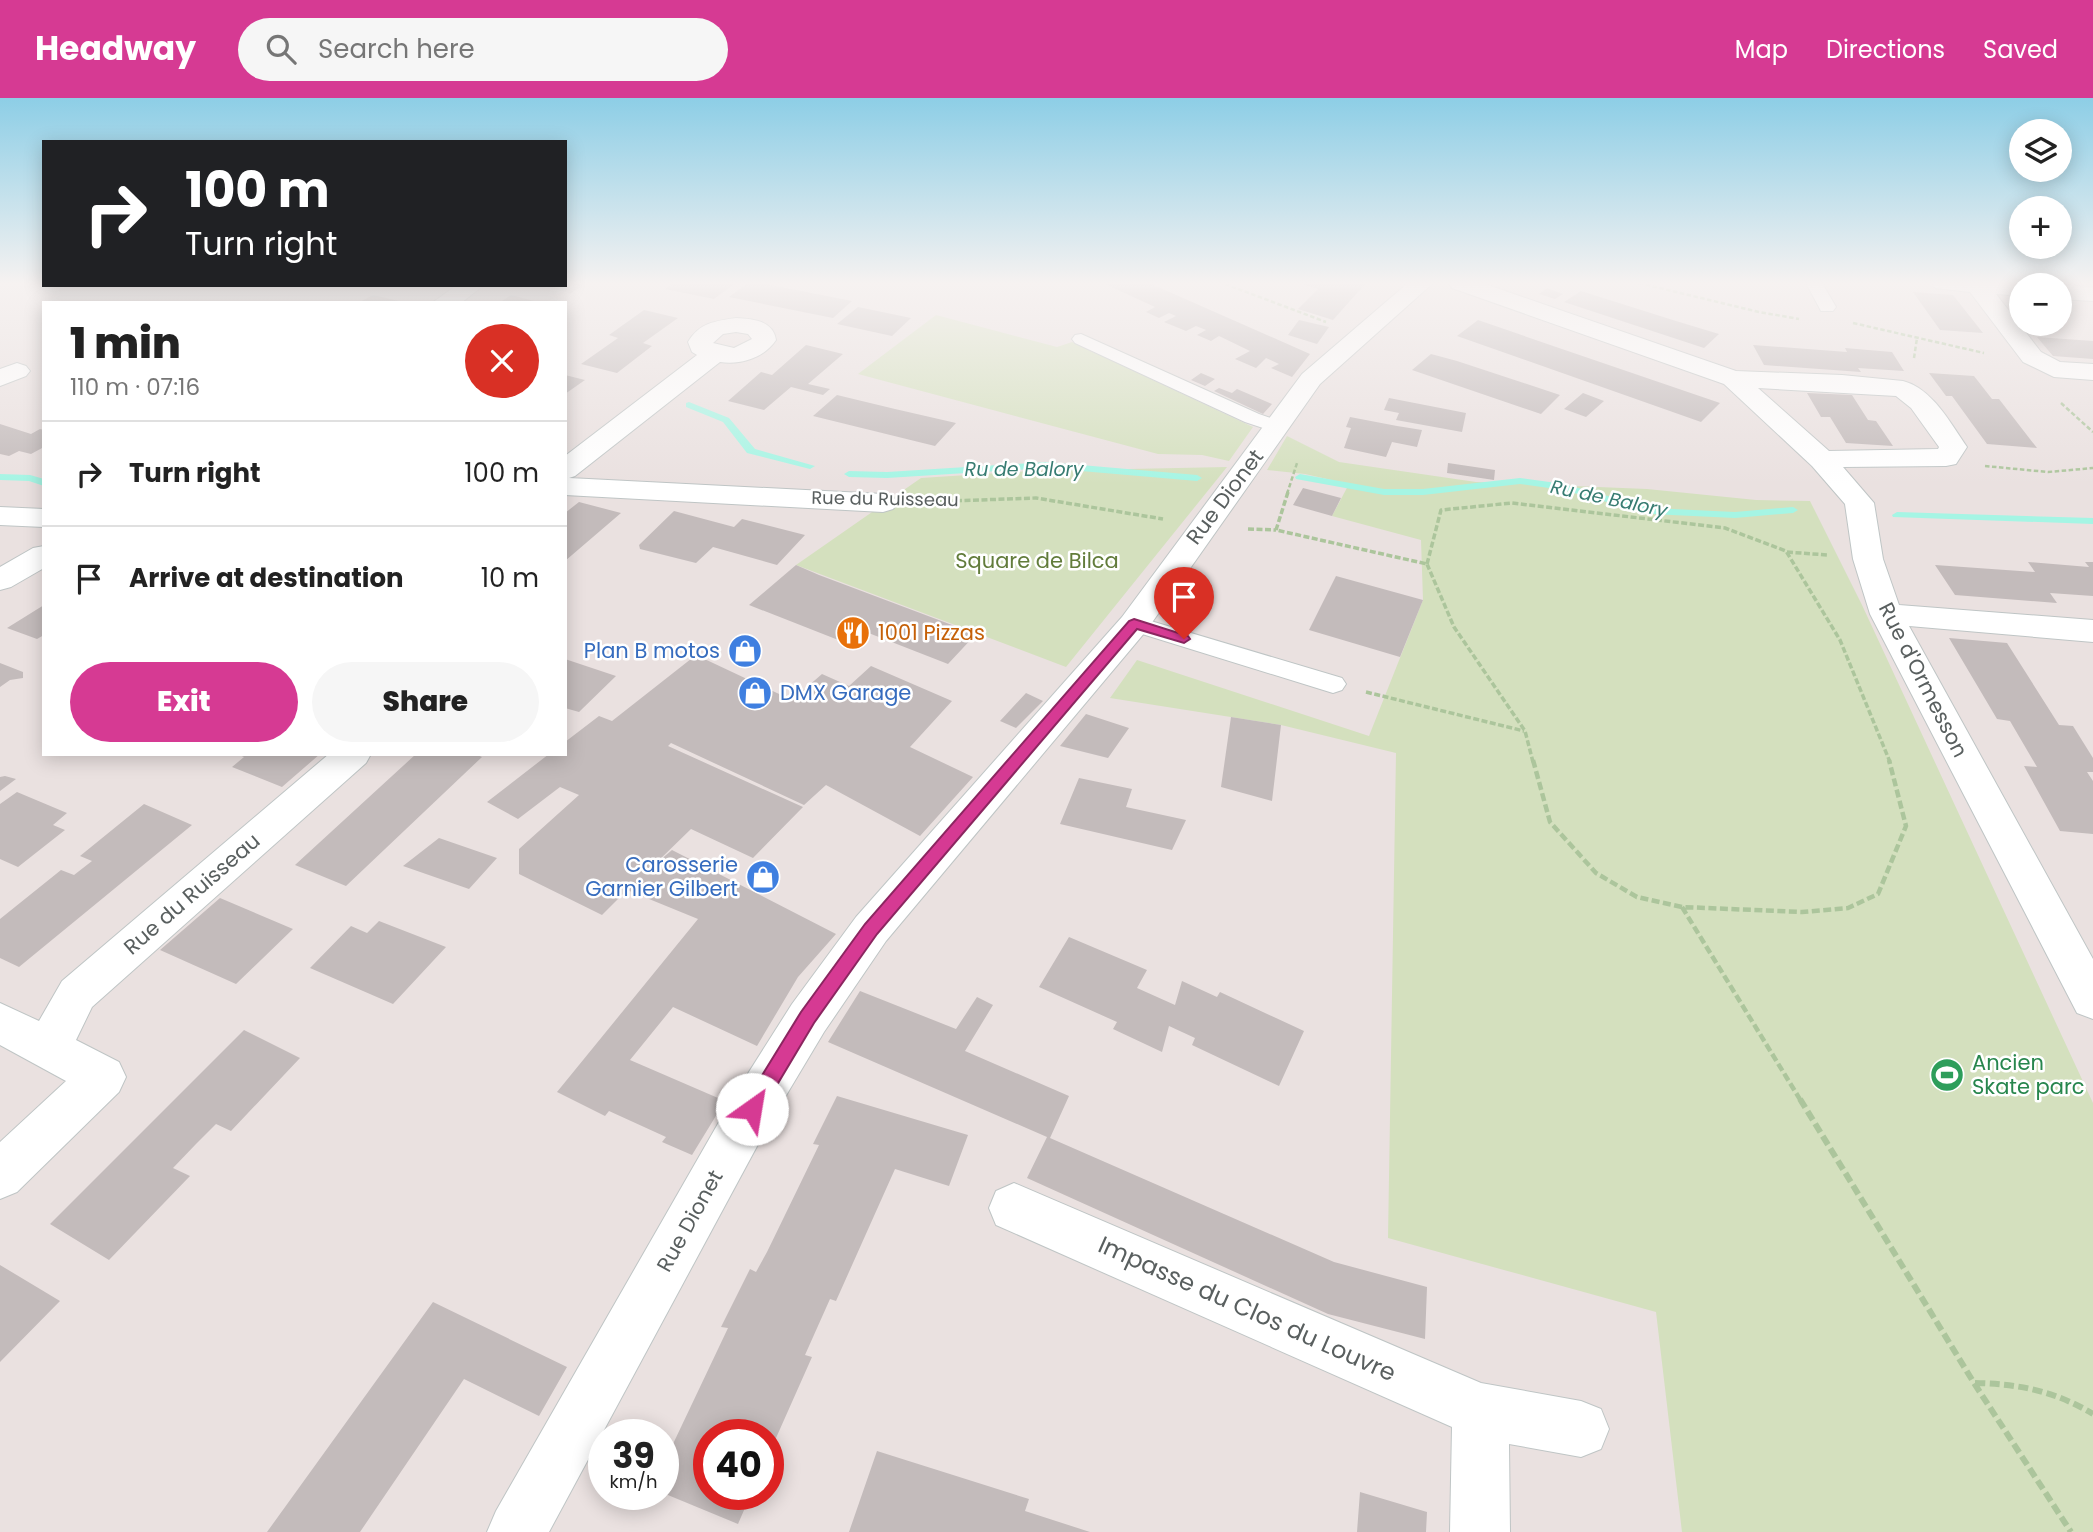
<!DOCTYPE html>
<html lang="en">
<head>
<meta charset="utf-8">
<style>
  :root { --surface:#fff; --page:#f6f6f6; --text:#222; --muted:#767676; --line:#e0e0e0; --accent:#d63a93 }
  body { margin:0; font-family:Poppins,sans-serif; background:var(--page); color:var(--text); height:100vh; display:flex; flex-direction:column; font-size:26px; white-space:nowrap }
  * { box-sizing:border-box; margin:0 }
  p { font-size:23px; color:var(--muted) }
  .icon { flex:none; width:38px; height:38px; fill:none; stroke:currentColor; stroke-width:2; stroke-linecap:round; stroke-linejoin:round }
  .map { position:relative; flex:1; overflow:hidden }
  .panel { position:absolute; left:42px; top:203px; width:525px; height:455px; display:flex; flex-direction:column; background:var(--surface); border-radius:0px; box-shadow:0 4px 18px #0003 }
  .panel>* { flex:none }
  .guide { position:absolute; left:42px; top:42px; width:525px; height:147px; border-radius:0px; box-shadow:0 4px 18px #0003; background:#202124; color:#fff; overflow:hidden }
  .tools { position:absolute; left:2009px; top:21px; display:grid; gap:14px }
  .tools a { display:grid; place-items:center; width:63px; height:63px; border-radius:50%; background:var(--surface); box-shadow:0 4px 18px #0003; font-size:35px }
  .speed { position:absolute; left:588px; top:1321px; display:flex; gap:14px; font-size:35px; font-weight:700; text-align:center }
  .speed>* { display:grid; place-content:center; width:91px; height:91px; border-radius:50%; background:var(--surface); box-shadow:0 4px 18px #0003; line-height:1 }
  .speed small { font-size:18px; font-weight:400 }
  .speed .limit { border:10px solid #d22; background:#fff; color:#111 }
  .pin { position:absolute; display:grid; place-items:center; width:60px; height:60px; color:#fff; margin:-72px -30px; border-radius:50% 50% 50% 0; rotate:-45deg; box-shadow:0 0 7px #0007 }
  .pin .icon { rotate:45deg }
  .me { position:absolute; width:77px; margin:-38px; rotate:32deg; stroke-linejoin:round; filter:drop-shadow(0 0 5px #0008) }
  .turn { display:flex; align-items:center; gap:24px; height:147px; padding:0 28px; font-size:32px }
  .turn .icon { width:91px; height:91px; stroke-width:2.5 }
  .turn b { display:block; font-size:49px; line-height:60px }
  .round { display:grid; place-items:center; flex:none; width:74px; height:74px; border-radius:37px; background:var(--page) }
  .overview { display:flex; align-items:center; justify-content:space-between; height:119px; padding:0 28px }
  h1 { font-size:42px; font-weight:800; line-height:52px }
  .cta { display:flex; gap:14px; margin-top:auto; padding:14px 28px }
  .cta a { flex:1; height:80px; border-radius:42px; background:var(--accent); color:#fff; font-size:28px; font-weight:800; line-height:80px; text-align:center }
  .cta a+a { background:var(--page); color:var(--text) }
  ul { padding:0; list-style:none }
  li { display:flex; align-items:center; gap:21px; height:105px; padding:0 28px; border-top:2px solid var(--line) }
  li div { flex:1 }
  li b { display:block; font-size:26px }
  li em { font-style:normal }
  header { display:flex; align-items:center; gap:42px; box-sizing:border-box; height:98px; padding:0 35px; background:var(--accent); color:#fff }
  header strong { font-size:33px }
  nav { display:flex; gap:38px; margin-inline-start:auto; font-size:24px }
  .search { width:490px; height:63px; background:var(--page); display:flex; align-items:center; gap:18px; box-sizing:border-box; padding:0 24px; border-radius:38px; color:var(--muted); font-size:26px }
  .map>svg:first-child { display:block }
  .green { fill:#d4e0be }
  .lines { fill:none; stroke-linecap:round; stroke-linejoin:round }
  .stream { fill:#a5f5e4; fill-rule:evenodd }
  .building { fill:#c3bbbb }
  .service-casing { stroke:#bfc5c5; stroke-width:2 }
  .minor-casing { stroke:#bfc5c5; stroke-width:2 }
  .tertiary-casing { stroke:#bfc5c5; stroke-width:2 }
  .path-far3 { stroke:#acc59c; stroke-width:2.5; stroke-dasharray:4.5 2.5; stroke-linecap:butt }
  .path-far2 { stroke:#acc59c; stroke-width:3.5; stroke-dasharray:6 2.5; stroke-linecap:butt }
  .path-far1 { stroke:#acc59c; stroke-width:4.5; stroke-dasharray:8 3.5; stroke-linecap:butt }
  .path { stroke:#acc59c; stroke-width:6; stroke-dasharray:10 4.5; stroke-linecap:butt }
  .service { fill:#fff; fill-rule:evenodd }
  .minor { fill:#fff; fill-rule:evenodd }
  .tertiary { fill:#fff; fill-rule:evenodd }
  .route { fill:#d63a93; stroke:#8b2660; stroke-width:2 }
  .labels { text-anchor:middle; stroke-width:5; stroke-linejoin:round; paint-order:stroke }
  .far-street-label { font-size:18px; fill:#595f5f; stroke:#fff }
  .far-water-label { font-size:19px; font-style:italic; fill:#377c72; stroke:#fff }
  .street-label { font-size:21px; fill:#595f5f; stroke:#fff }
  .park-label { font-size:21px; fill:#627c3b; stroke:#fff }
  .food-label { font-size:21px; fill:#c56008; stroke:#fff; text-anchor:start }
  .shop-label { font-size:21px; fill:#366cbe; stroke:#fff; text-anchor:end }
  .leisure-label { font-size:21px; fill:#27864d; stroke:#fff; text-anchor:start }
  .near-street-label { font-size:24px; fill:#595f5f; stroke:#fff }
</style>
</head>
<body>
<header>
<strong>Headway</strong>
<div class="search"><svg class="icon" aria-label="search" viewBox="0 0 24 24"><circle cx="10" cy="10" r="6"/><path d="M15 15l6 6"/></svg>Search here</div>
<nav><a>Map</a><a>Directions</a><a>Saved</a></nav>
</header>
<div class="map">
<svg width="2093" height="1434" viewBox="0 0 2093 1434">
  <rect width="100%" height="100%" fill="#eae1e0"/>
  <path class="green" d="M936,217L1057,249L1072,244L1253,329L1229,363L1202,357L1158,356L858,276Z
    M1287,338L1339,364L1476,384L1647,391L1756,402L1810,403L1862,507L2093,1005V1434H1682L1656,1214L1388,1140L1396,655L1281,627L1110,600L1137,562L1369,638L1423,502L1421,442L1332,418L1349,386L1305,376L1267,372Z
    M1227,369L1066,569L796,467L921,380L1030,373Z"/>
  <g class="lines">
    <path class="stream" d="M689,304L729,320L755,351L815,368L810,371L747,355L723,324L686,309V305Z
      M1046,364L1197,377L1202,380L1197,383L1046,370L887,380L849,379L844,376L849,373L887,374Z
      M0,376L30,377L44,381V388L29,383L0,382Z
      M1300,376L1384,391H1423L1520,380L1564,386L1651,410L1735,414L1793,409L1798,412L1793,415L1735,420L1651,416L1563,392L1520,386L1423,397H1384L1296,381L1295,379Z
      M1897,414L2093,420V426L1893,419L1892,417Z"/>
  </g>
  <path class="building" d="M565,185H586L571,195L545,189L565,187Z
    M673,185H735L714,201L665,191Z
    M748,185H761L852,203L833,220L729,199Z
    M1103,185H1149L1310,256L1292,279L1271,270L1279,266L1266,260L1256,270L1235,261L1250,253L1219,238L1211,243L1197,237L1206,232L1196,228L1186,233L1164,224L1176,218L1169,215L1159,220L1146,214L1155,209Z
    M1299,185H1366L1333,222L1298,211L1318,191Z
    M1547,190L1563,196L1555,201L1539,196Z
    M1581,193L1676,223L1719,236L1704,250L1564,204Z
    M1913,194L1953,197L1983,235L1940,232Z
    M373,197L403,204V205H358Z
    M511,197L538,204V205H499Z
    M858,209L911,220L892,238L837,226Z
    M644,212L678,220L643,245L652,248L617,275L581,266L618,240L609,237Z
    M1299,222L1329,229L1317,246L1288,237Z
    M1478,222L1559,250L1720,305L1701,324L1457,238Z
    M2037,239L2093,243V261L2053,258Z
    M806,247L843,256L808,286L830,291L823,297L791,289L764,312L728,303L761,274L772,277Z
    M1753,247L1847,254L1845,250L1892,254L1904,273L1858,270L1861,274L1764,267Z
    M1431,256L1457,263L1560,297L1541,316L1412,272Z
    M1201,275L1215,281L1205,288L1191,282Z
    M1929,275L1974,278L1992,301H1999L2037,350L1987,346L1952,298H1946Z
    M565,277L585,282L565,296Z
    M1219,290L1232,295L1237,291L1272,306L1263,316L1214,293Z
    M1583,295L1604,303L1586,319L1564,311Z
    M1807,295L1852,297L1868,322L1876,323L1893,348L1846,345L1830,319H1821Z
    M837,297L895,311L956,325L935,348L813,318Z
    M1389,300L1466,315L1462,334L1396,322L1399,315L1384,312Z
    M1350,319L1397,328L1422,332L1417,349L1392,344L1386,359L1344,350L1351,330L1346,329Z
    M0,326L31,336L40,331L44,332V349L31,356L19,353L9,358L0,356Z
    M1448,365L1495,372L1494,382L1447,375Z
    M1303,390L1341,400L1332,418L1293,407Z
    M579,404L621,415L565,463V415Z
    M674,413L734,429L742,421L805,437L777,467L713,449L696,465L640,451L639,447Z
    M2028,464L2089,469L2085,464H2093V498L2050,495L2057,505L1955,497L1935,467L2035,474Z
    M796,467L819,477L976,536L948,566L866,534L851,547L749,507Z
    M1336,478L1423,502L1400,559L1309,532Z
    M44,507V537L37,541L7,530Z
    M1949,540L2007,545L2059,627L2073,628L2093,660V674H2087L2093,683V736L2060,733L2024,668L2037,669L2010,623L1997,621Z
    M696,557L792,602L822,576L849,588L871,568L952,603L910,649L973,679L920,738L826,687L804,707L671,645L668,648L803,709L753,760L691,731L653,768L672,752L836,836L798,879L757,948L673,909L630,962L725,1003L692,1057L662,1044L666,1039L609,1013L605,1018L557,994L698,821L627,792L602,817L519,776V751L579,697L560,689L518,721L487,704L549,656H565V644L599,618L612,623Z
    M565,561L616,578L579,614L565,610Z
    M0,565L23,574V580L10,582L0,589Z
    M1026,595L1043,603L1016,630L1000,623Z
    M1086,616L1129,630L1108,660L1060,648Z
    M1231,619L1281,627L1272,703L1221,689Z
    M237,656H320L282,689L232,669L244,659Z
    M416,656H475L482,659L346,788L295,767Z
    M5,678L16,681L0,693V679Z
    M1079,680L1132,691L1126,709L1186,722L1172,752L1060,726Z
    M17,694L67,715L53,727L65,732L18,769L0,761V706Z
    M144,706L192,727L19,869L0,860V821L61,772L74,777L92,763L80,758Z
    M439,740L497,760L469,791L403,768Z
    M220,800L293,831L236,886L160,852Z
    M379,823L446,849L393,906L310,870L351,828L367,835Z
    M1069,839L1147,872L1137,890L1175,907L1182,883L1217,899L1220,894L1304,933L1279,988L1192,947L1195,940L1169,928L1162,954L1113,931L1117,924L1039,889Z
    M860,893L956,931L977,899L993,907L965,953L1069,998L1050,1040L1334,1164L1427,1189L1425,1241L1328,1216L1027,1080L1047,1039L828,944Z
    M244,932L300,960L231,1033L216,1026L196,1046L173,1070L190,1078L109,1162L50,1126Z
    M837,998L968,1037L949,1088L895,1071L836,1203L830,1201L805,1257L812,1259L768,1358V1337H709V1396H751L738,1426L663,1395V1367L728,1230L721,1229L750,1171L756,1174L767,1154L819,1047L813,1046Z
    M0,1167L60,1203L0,1264Z
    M433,1204L567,1269L539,1318L464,1281L360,1434H267Z
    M877,1353L1029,1401L1025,1413L1090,1434H849Z
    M1360,1394L1427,1414L1426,1434H1357Z"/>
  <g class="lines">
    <g class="service-casing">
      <path id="service" d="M1806,185H1822L1836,209L1833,213H1821Z
        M1081,236L1259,316L1285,325L1288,329L1278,335L1245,324L1075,245L1072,241L1075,237Z
        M1134,518L1342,580L1346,586L1342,592L1333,595L1126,531L1122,526L1126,521Z"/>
    </g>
    <g class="minor-casing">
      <path id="minor" d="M1449,185H1482L1736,273L1842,277L1903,283C1932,290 1951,326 1967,349L1956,366L1946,368L1843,369L1874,405L1883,461L1899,507L2093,522V544L1909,528L2093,861V921L2077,915L1870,516L1853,461L1845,406L1812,368L1724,286L1452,190ZM1758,290L1896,298L1911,310L1939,349L1938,351L1829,353Z
        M1932,185L2029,186L2021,187V198L1996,196L2041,254L2060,264L2093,266V282L2054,279L2023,264L1970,194L1935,190Z
        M457,187H484L461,205H432Z
        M2059,187H2060L2093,189V203L2060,201Z
        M736,220C752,221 773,222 776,242C764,260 741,267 720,264L575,378L569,380L883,396L893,399L898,405L893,411L883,414L565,397V358L697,257L692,254L688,244C699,225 715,223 736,220ZM736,234L748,236L752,241L734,250L713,245L723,236Z
        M17,265L26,268L30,273L26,278L0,288V271Z
        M0,409L44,411V429L0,427Z
        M44,448V470L11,489L0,492V469L33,450Z
        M329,656H371L366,665L92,909L76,942L119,964L126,979L119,994L17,1094L0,1101V1044L66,983L0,947V905L39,923L62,883Z
        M1014,1085L1481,1285L1581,1303L1601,1311L1609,1331L1601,1351L1581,1359L1509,1346L1510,1434H1450L1452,1329L996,1127L989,1110L996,1093Z"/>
    </g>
    <g class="tertiary-casing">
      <path id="tertiary" d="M1408,185H1433L1320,286L1146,533L886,843L824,934L769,1026L549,1434H487L496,1413L735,996L792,906L856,819L1122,519L1302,276Z"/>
    </g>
    <path class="path-far3" d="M1639,185L1759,214L1799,221
      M1225,186L1326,224
      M1853,225L1984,255
      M1914,260L1917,240
      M2061,305L2093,334
      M1985,368L2048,374L2093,370
      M1287,396L1297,365"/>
    <path class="path-far2" d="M1288,394L1276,432L1427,466
      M922,404L1036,400L1163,421
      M1248,431L1276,432
      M1787,454L1827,457
      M1427,466L1454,529L1525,633L1533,664
      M1427,466L1441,412L1512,405L1725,430L1786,453L1840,542L1890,664
      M1366,594L1524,633"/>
    <path class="path-far1" d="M1533,662L1550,724L1596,775L1637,799L1682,809L1802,814L1848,810L1878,796L1906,728L1889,662
      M1682,809L1801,1003"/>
    <path class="path" d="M1800,1001L1974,1285L2071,1434
      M1975,1285C2019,1286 2055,1293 2093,1316"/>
    <use href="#service" class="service"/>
    <use href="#minor" class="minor"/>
    <use href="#tertiary" class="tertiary"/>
  </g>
  <linearGradient id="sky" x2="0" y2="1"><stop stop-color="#8dcee6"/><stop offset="0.48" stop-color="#f6f2f1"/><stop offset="1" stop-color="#f6f2f1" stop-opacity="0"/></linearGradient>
  <rect width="2093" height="386" fill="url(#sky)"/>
  <path class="route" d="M1134,521L1188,538L1190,541L1184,545L1137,531L877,836L814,925L759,1017L752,1020L745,1017L742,1011L745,1005L801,914L865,826L1129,523Z"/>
  <defs>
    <g id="restaurant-disc" transform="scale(1.75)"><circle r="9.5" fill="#e8710a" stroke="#fff"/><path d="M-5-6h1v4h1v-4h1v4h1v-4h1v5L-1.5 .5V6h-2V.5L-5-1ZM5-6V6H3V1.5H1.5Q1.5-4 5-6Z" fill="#fff"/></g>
    <g id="shop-disc" transform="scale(1.75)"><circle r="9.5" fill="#3f7fe0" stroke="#fff"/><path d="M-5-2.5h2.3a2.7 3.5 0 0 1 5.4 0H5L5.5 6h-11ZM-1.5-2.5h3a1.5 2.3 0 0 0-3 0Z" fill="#fff"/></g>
    <g id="stadium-disc" transform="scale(1.75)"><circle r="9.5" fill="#2e9e5b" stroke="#fff"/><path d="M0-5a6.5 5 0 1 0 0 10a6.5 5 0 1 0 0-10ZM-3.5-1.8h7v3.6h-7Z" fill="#fff"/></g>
  </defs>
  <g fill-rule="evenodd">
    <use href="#restaurant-disc" x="853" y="535"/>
    <use href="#shop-disc" x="745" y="553"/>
    <use href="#shop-disc" x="755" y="595"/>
    <use href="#shop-disc" x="763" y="779"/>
    <use href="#stadium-disc" x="1947" y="977"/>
  </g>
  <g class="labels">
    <g class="far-street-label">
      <text transform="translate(885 401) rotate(1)" y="6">Rue du Ruisseau</text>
    </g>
    <g class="far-water-label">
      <text x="1024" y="378">Ru de Balory</text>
      <text transform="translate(1609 400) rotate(12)" y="7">Ru de Balory</text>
    </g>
    <g class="street-label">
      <text transform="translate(1225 399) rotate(-53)" y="7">Rue Dionet</text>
      <text transform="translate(1923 582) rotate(63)" y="7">Rue d'Ormesson</text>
      <text transform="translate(192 796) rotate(-41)" y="7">Rue du Ruisseau</text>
      <text transform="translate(690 1123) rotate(-61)" y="7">Rue Dionet</text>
    </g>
    <g class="park-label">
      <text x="1037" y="470">Square de Bilca</text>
    </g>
    <g class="food-label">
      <text x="878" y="542">1001 Pizzas</text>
    </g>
    <g class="shop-label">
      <text x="720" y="560">Plan B motos</text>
      <text x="780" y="602" text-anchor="start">DMX Garage</text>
      <text x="738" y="774">Carosserie<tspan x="738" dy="24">Garnier Gilbert</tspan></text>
    </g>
    <g class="leisure-label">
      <text x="1972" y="972">Ancien<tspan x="1972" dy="24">Skate parc</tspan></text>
    </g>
    <g class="near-street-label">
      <text transform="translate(1247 1211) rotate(24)" y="8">Impasse du Clos du Louvre</text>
    </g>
  </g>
</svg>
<div class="tools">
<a><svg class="icon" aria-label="layers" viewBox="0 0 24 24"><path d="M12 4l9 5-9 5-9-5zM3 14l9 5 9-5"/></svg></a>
<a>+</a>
<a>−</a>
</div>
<div class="speed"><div>39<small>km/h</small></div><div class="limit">40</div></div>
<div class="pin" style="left:1184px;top:541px;background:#d93025"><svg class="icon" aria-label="arrive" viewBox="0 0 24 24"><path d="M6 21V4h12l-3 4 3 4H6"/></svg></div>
<svg class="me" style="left:752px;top:1011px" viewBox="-20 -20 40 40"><circle r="19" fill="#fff"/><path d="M0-13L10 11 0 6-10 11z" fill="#d63a93"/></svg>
<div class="guide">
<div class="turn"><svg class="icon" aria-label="right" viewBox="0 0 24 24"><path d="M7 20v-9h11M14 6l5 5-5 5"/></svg><div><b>100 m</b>Turn right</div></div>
</div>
<section class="panel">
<div class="overview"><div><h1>1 min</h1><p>110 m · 07:16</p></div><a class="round" style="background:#d93025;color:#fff"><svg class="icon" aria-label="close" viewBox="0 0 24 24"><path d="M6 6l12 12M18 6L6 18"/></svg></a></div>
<ul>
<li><svg class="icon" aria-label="right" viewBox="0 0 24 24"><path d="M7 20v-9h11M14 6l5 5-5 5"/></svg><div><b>Turn right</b></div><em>100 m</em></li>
<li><svg class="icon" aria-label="arrive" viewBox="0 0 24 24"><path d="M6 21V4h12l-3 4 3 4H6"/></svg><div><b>Arrive at destination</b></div><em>10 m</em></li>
</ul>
<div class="cta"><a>Exit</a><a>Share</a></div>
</section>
</div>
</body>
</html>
